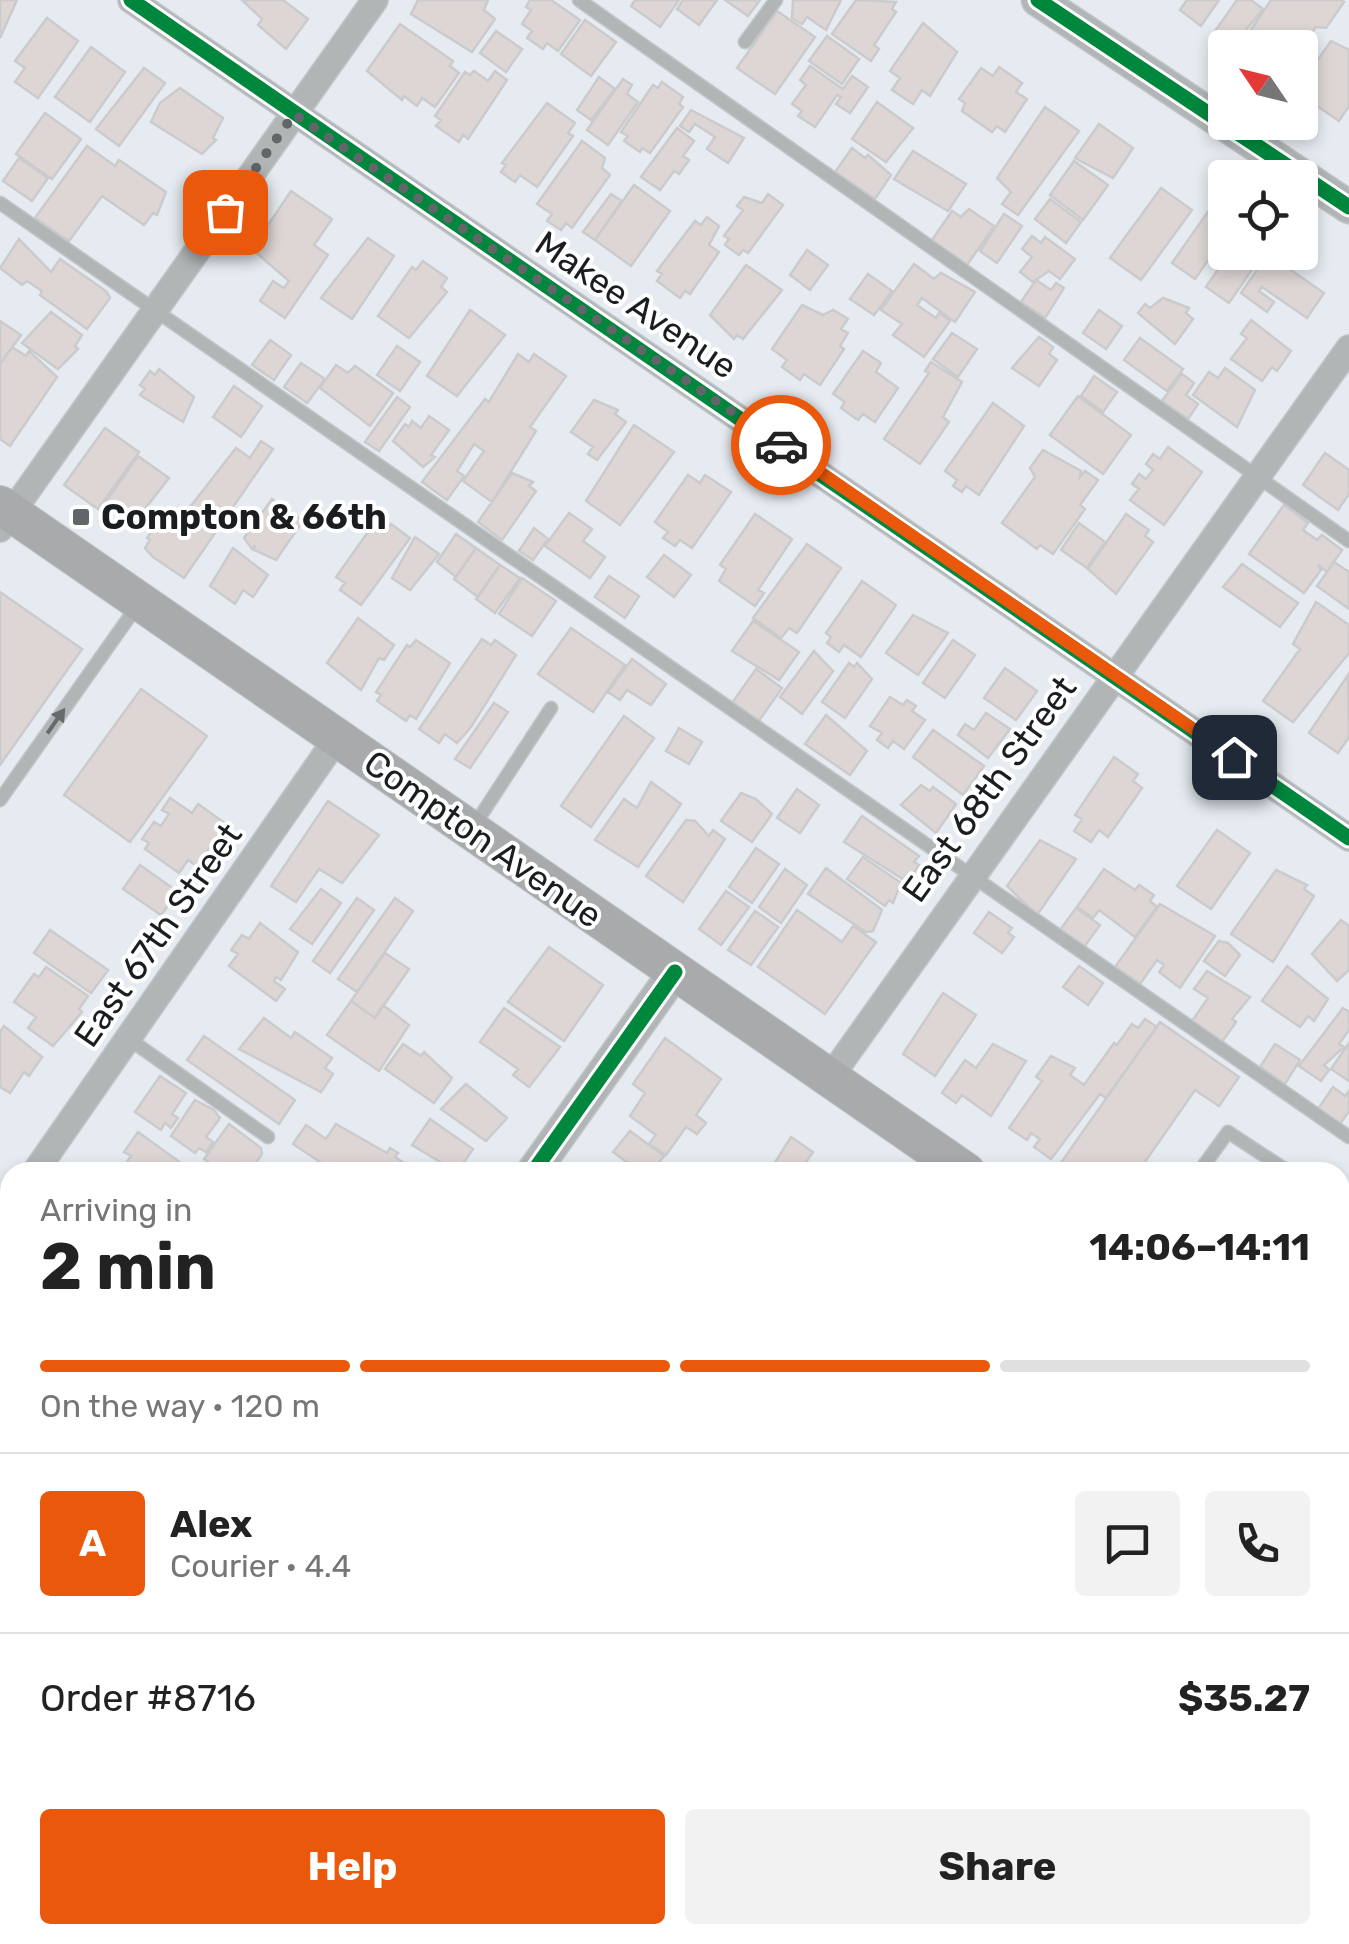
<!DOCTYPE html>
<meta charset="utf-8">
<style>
body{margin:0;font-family:Rubik,sans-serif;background:#f2f2f2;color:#222;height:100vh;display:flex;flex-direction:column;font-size:38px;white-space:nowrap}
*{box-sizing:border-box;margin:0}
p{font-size:32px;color:#767676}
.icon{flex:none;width:55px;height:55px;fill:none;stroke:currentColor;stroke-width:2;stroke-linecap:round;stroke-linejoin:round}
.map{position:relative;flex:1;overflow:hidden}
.sheet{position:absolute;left:0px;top:1162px;width:1350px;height:782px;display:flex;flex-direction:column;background:#fff;border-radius:30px 30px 0 0;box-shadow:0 5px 15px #0003}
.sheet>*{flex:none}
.needle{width:65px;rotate:305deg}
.controls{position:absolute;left:1208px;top:30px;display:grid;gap:20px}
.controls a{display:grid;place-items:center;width:110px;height:110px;border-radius:10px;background:#fff;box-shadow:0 5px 15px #0003;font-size:50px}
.pin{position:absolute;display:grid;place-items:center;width:85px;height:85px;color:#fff;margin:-42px;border-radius:20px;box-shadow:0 5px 15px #0006}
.courier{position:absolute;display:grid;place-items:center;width:100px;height:100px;margin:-50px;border:8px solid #ea580c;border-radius:50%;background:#fff;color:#222;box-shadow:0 2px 12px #0007}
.summary em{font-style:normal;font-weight:700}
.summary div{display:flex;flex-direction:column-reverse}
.summary{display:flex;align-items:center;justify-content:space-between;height:170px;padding:0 40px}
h1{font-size:65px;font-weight:700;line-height:75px}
.bar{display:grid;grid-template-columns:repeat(4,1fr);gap:15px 10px;align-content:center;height:120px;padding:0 40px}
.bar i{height:12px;border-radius:8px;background:#e0e0e0}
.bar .active{background:#ea580c}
.bar p{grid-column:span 4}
.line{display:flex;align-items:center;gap:25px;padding:0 40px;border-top:2px solid #e0e0e0}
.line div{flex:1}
.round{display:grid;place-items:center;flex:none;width:105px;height:105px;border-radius:10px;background:#f2f2f2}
.action{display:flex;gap:20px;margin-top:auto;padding:20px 40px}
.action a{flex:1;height:115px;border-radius:10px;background:#ea580c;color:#fff;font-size:40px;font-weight:700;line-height:115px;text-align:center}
.action a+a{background:#f2f2f2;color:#222}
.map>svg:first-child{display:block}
</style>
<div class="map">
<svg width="1349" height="1944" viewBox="0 0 1349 1944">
<rect width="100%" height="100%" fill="#e5ebf0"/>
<!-- education -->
<path fill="#e4e3f1" d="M21,1935H995L989,1944H14Z"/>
<!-- building -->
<path fill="#ddd6d5" stroke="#cbcbcd" stroke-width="2.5" d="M0,0H17L0,38Z
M242,0H283L308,19L286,49L258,25L262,19Z
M418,0H488L484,10L495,19L472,52L411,14Z
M530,0H551L580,20L558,51L547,43L543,49L527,38L532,31L522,24L531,10L526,7Z
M635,0H679L660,27L631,6Z
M683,0H717L699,25L677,9Z
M725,0H760L748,16Z
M793,0H841L826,30L807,17L802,24L792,18Z
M856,0L896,2L892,9L896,12L874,45L879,49L871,61L832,34Z
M1187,0H1219L1201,26L1180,10Z
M1237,0H1251L1263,9L1231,48L1213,34Z
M1271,0H1341L1344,2L1326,28L1316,27L1300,50L1254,48L1261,38L1250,31Z
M777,11L815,37L775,94L737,68Z
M47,18L78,41L38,98L15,82L25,68L15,61Z
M585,20L616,42L591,76L561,54Z
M923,23L957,52L930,96L922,90L913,104L892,90L900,78L890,71Z
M400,24L453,61L450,66L459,73L435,107L422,98L417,106L404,96L402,100L367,71Z
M496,31L522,49L506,72L480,53Z
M827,36L859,59L842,84L809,61Z
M1331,41L1349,50V106L1339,121L1300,94V85Z
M91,47L125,72L90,122L55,97Z
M810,66L843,89L852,76L868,87L850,113L836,104L841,97L837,95L815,127L798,116L802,111L792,104L806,85L800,80Z
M999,67L1022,83L1016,92L1027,99L1005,132L997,126L992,132L962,111L965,103L959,99L981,68L993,76Z
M144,68L165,83L119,146L96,129Z
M474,71L488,81L495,71L507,80L468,139L463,135L459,142L436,126L441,120L435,116L465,72L470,75Z
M599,77L615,89L591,120L577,110Z
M623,79L632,85L627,94L638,102L608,145L587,130Z
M662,82L683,97L679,104L683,107L650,153L642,148L640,152L624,141L628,136L621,132L653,85L658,88Z
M180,88L223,118L213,138L216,140L202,154L151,122L160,103Z
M877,102L913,128L886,162L852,139Z
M547,103L575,123L568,133L573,136L537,187L520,175L515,182L501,172L506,165L502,163Z
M1045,107L1079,131L1018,215L1002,204L1011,192L997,178Z
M691,110L744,138L728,163L707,149L715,137L695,124L689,132L680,126Z
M45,113L81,139L52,179L16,154Z
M1099,124L1133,148L1113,178L1075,158Z
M677,128L694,141L683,156L689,160L679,174L674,171L660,190L641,177Z
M582,141L605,158L602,168L610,175L572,228L566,223L561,230L547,221L552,214L537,204Z
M87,146L115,166L119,160L166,192L157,215L153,213L144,225L102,196L69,241L35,218Z
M852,148L865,158L868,155L891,175L875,199L835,172Z
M913,151L966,184L948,211L894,179Z
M19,158L48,178L32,201L3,181Z
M1074,161L1108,185L1083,220L1050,195Z
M634,185L670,211L631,266L595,240Z
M1161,188L1192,210L1141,280L1110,258Z
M291,191L332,219L314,245L328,255L285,318L260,301L273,281L284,288L289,281L252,249Z
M611,194L622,201L595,240L583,232Z
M768,194L783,205L748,253L743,250L739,255L725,245L729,239L724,236L743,210L737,206L744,197L762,203Z
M1050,199L1081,222L1066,243L1035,219Z
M1212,206L1225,215V236L1195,279L1172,263Z
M969,209L994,226L967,265L932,240L952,211L961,217Z
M1004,214L1022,226L997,263L980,251Z
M707,217L719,226L709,245L719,252L690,294L685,291L680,298L657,281L662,274L657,271L695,221L701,225Z
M1032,236L1041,243L1045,237L1075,259L1060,279L1049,271L1033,282L1020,272L1032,257L1022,249Z
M368,238L394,256L352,319L321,298Z
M19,239L51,272L60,259L106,291L110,298L87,329L40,295L42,291L27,281L22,285L0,268Z
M807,250L828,265L810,290L790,275Z
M1230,252H1264L1229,303L1206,287Z
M1268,254L1324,293L1307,318L1262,287L1259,291L1274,302L1267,312L1241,293Z
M423,261L447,278L441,287L447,292L409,338L378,316L412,267L416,270Z
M914,264L934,279L941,273L975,292L955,322L922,298L917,305L936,318L939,313L950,321L924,357L893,335L902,324L881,310Z
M746,265L782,290L743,339L737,335L734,339L710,315Z
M868,274L892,291L874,315L850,299Z
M1036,280L1051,290L1056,283L1064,288L1045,318L1021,302Z
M1163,298L1189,308L1186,313L1193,319L1175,344L1138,313L1145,304L1150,308Z
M802,305L823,315L833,310L848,319L841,329L848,333L840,346L844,349L820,385L804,374L800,380L782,367L787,360L772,349Z
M470,310L505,335L457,396L427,376Z
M1099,310L1122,326L1106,349L1083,333Z
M51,312L82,335L75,346L78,349L58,369L22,343Z
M1251,320L1291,351L1277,371L1272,367L1262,381L1231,359L1247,338L1241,334Z
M0,321L21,335L0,364Z
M952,333L977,349L958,377L933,359Z
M1039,337L1053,347L1049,354L1057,360L1039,386L1012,368Z
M1140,338L1183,369L1167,391L1124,360Z
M270,340L291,355L274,380L252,365Z
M397,346L420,362L400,391L377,375Z
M12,347L26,356L29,351L57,377L10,446L0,439V364Z
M863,351L881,363L876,372L898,388L875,422L863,414L858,420L841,408L845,402L833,394Z
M518,354L529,362L534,354L566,376L530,427L536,431L492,502L463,481L484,451L474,444L457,471L464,476L447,500L422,482L485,399L489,402Z
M931,362L962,382L943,417L949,422L920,464L884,439L929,373L925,371Z
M301,363L325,379L307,403L284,387Z
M336,365L348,373L355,366L393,393L370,426L320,388Z
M1225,368L1255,390L1237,427L1193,395L1209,372L1218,378Z
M159,369L194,397L183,422L140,395L145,389L140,385L150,371L155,375Z
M1182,374L1194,383L1186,395L1198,404L1188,419L1162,401Z
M1094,376L1117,392L1103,412L1081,396Z
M234,386L262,406L241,437L213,417Z
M1078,396L1131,435L1103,474L1050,435Z
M397,397L410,407L379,451L365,442Z
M594,400L618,410L615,414L626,422L597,460L588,454L593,447L571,432Z
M993,403L1024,426L979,495L966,486L962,492L953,486L957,480L945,471Z
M429,416L449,430L431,455L435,457L423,467L393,441L405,424L409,427L412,421L421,428Z
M634,425L674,452L620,525L586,501Z
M105,428L139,452L98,509L64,485Z
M261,441L273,449L184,578L153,557L145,548L150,540L147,538L163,516L176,525L236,448L250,458Z
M1168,447L1202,472L1164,525L1130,500L1139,489L1132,484L1139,474L1146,479L1153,470L1146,464L1153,454L1160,459Z
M1043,450L1081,471L1080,477L1085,471L1098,480L1080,505L1085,509L1053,554L1040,545L1037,549L1002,523L1035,477L1030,468Z
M1325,453L1349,470V494L1338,510L1303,485Z
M138,456L169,478L130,528L105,503Z
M512,473L533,482L529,486L536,491L502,540L478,522Z
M688,475L700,483L705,475L731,492L692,548L680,540L675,546L663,538L668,532L655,522Z
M272,499L303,521L276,560L254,550L255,545L252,549L244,538Z
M1284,505L1308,523L1303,530L1317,540L1322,535L1342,550L1327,572L1318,565L1321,570L1304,593L1249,554Z
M569,513L592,529L583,541L605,557L590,578L545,546Z
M755,514L792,539L758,590L764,593L755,606L719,581L726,569L720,565Z
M1126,514L1149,530L1145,536L1153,542L1116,594L1088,569Z
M1079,523L1105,542L1087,568L1061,550Z
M391,524L410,538L361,605L340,590L345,583L336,577L373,525L384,533Z
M534,528L548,539L533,560L519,551Z
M456,534L476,548L456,577L437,562Z
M415,537L439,554L410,590L392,578Z
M807,544L841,568L797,633L789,628L781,638L753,618Z
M233,548L268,575L253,597L243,590L235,604L210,586Z
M476,548L500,565L478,597L454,579Z
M664,555L691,575L674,597L647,577Z
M1334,562L1349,572V609L1317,586Z
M1242,564L1298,603L1280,627L1223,587Z
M500,565L520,578L495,613L476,599Z
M609,576L639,596L625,618L595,597Z
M522,578L556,601L532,636L499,614Z
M862,581L896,605L861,657L844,645L839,652L827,643L831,637L826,633Z
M0,592L82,649L0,765Z
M1316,602L1349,625V653L1293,722L1263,701L1300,649L1293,644Z
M913,615L948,633L918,675L886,653Z
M358,618L394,645L384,660L379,658L361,690L327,663Z
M753,621L799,652L779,680L732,651Z
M571,628L625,665L593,712L538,674Z
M482,639L491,645L495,640L516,655L471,727L457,743L445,734L439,743L419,729Z
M416,640L450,663L416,719L410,715L406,721L377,701L381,695L376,692L407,645L410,647Z
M953,640L975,655L945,698L923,683Z
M814,651L833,671L802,714L780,697Z
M632,659L666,684L651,705L627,690L620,700L608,692Z
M849,663L854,667L857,663L872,679L845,718L822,702Z
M1005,668L1037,691L1016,720L984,698Z
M756,669L782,688L758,722L732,703Z
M1348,675L1349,737L1338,753L1309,733Z
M141,689L207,736L130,842L64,795Z
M890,697L903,705L907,700L916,706L912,711L925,720L904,749L893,741L888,748L877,740L882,733L870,726Z
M494,703L508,712L470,768L455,759Z
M986,713L1010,729L988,758L958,735L965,724L974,730Z
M826,715L867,751L850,775L805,744Z
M624,716L654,738L591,827L561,806Z
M679,728L702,742L689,764L666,751Z
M933,730L984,766L963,795L913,757Z
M1114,757L1138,774L1133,781L1142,788L1108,837L1099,830L1091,842L1074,831L1082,819L1075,815Z
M651,782L681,804L638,867L595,840L624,799L637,808Z
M921,785L930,791L933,787L956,804L936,833L901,805Z
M797,789L819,805L800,833L777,818Z
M741,793L756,799L772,814L752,842L721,821Z
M170,798L192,813L198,804L226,824L197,866L188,860L179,873L145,849L149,843L142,839L154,822L161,826L169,814L162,810Z
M328,801L379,835L342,883L319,869L296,902L271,886Z
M862,816L919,856L914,862L919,865L912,876L908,873L903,879L844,842Z
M686,820L695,821L709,836L713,830L725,839L683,902L646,876Z
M1217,830L1250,853L1211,909L1177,886Z
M1040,840L1076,859L1037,915L1007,886Z
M756,848L779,864L752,903L729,887Z
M863,857L901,883L893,903L889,900L885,906L847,879Z
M140,865L178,892L161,915L123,889Z
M826,868L882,910L873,931L866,932L808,894Z
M785,869L807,885L781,923L759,907Z
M1104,869L1135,890L1139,885L1154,895L1150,901L1157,907L1135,937L1099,910L1093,918L1077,907Z
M1276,870L1307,885L1304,889L1314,896L1273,962L1231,934Z
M321,889L341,903L312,944L290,929Z
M726,891L749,907L721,945L699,929Z
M357,898L374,910L330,973L313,961Z
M395,898L413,911L357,992L338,979Z
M1160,904L1215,936L1180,988L1159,972L1164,965L1157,960L1140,984L1115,967Z
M1076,908L1100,925L1084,947L1060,930Z
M797,910L842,942L853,926L876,942L825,1014L758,967Z
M755,911L778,927L751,965L728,950Z
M989,912L1012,928L1008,933L1014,937L1002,953L974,933Z
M1341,920L1349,926V970L1337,981L1312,954Z
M260,923L298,952L281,980L276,977L274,981L285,989L276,1001L229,966L238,954L231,950L242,935L249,939Z
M50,930L108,970L91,993L34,953Z
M1219,941L1228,943L1240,955L1225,976L1204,961Z
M549,947L603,985L564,1041L508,1002Z
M385,953L409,969L375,1018L351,1001Z
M1079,966L1103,983L1088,1005L1063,987Z
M1287,966L1328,999L1314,1021L1308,1016L1300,1027L1262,1001Z
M46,967L88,996L79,1009L82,1012L53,1046L28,1028L36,1017L14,1002L34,974L39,977Z
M1207,971L1250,997L1232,1019L1236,1022L1222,1042L1192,1021L1208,998L1194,989Z
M943,993L976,1015L935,1076L903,1054Z
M351,1001L375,1018L383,1005L409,1025L379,1071L327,1035Z
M504,1008L560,1047L529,1087L513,1075L518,1069L480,1042Z
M1343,1008L1349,1012V1030L1339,1044L1344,1047L1324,1065L1329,1070L1321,1081L1299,1066Z
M264,1018L291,1038L295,1032L332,1058L325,1068L333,1074L321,1092L239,1049Z
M1145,1019L1157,1027L1106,1098L1100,1094L1051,1159L1034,1147L1040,1139L1031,1133L1027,1140L1009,1128L1042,1081L1036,1077L1051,1056L1075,1068L1070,1075L1084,1085L1114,1043L1117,1045L1132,1024L1138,1028Z
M1160,1022L1239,1077L1219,1106L1195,1090L1138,1172H1066L1058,1167Z
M4,1026L42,1057L29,1076L24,1072L10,1093L0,1087V1032Z
M204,1036L295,1100L279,1124L187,1060Z
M665,1038L721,1079L696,1115L706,1123L697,1134L686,1127L666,1155L649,1144L656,1135L630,1116L645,1093L633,1084Z
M1349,1043V1081L1331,1069Z
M403,1044L421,1056L424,1052L452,1078L434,1103L385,1069Z
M993,1044L1026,1061L991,1116L962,1095L956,1103L942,1093L965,1060L976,1068Z
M1275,1044L1300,1060L1285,1084L1260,1067Z
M160,1076L186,1093L172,1114L178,1118L171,1128L165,1123L161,1130L135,1112Z
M466,1084L507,1118L486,1141L441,1109Z
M1333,1087L1345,1096L1349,1091V1111L1340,1124L1318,1109Z
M195,1100L214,1110L220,1118L206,1137L213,1142L206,1152L199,1148L195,1153L171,1136Z
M430,1119L473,1149L457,1172L412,1145Z
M229,1124L261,1148L262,1154L250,1172H223L204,1159Z
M336,1124L387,1153L390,1148L398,1153L395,1157L418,1172H335L293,1144L306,1125L326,1139Z
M630,1131L664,1156L651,1172H640L613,1152Z
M138,1132L181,1163L175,1172L121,1171L131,1156L124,1152Z
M791,1137L813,1152L799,1172H769Z
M7,1317L10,1319V1355L0,1348V1327Z
M0,1432L10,1439V1468L0,1482Z
M1349,1737V1789L1340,1783V1750Z
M1343,1854L1349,1858V1894L1340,1888Z
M130,1935H234L228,1944H124Z
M263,1935H395L408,1944H257Z
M1159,1935L1169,1944H1110L1113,1940L1106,1936Z
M1182,1935H1251L1258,1940L1195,1944Z
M1275,1935H1320L1314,1944H1279L1272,1939Z"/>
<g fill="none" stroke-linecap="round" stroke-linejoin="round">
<defs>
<path id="service" d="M579,0L1349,541
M745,42L776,0
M0,203L1349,1137
M0,800L137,606
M472,829L551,708
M129,1039L268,1137
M1199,1172L1228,1132L1289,1172
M1340,1709L1349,1716"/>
<path id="minor" d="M131,0L1349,838
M0,529L375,0
M829,1079L1349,348
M35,1172L337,738
M0,1224L10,1209
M1340,1514L1349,1502
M0,1611L10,1618
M1038,1944L1044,1935"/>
<path id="tertiary" d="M1038,0L1349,207
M533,1172L675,972
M0,1933L10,1919"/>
<path id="secondary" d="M0,505L966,1172
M1340,1431L1349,1437"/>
</defs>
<!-- service casing -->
<use href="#service" stroke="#c1c6ca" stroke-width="15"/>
<!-- minor casing -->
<use href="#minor" stroke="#c1c6ca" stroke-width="28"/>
<!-- tertiary casing -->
<use href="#tertiary" stroke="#c1c6ca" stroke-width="35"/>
<!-- secondary casing -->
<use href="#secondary" stroke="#c1c6ca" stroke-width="40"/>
<!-- service -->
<use href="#service" stroke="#b2b5b6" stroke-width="12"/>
<!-- minor -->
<use href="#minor" stroke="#b2b5b6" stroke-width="25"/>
<!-- tertiary -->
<use href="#tertiary" stroke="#b2b5b6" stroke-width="32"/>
<!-- secondary -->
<use href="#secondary" stroke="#a8aaab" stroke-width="38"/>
<defs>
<path id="cycleway" d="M131,0L1349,838
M1038,0L1349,207
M533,1172L675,972"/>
</defs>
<!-- cycleway casing -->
<use href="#cycleway" stroke="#fff" stroke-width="21"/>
<!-- cycleway -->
<use href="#cycleway" stroke="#00873e" stroke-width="15"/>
</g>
<!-- one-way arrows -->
<defs><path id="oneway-solid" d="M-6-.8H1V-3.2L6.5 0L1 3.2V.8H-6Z" transform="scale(2.5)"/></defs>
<use fill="#666a6c" href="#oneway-solid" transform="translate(56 721) rotate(-55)"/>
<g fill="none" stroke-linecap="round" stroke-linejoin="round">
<!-- done -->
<path stroke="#616669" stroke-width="10" stroke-dasharray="0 18" d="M225,212L294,114L781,445"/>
<!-- route -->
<path stroke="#ea580c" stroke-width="12" d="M781,445L1234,757"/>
</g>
<!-- markers -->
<rect fill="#616669" stroke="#fff" stroke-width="4" x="71" y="507" width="20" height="20" rx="5"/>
<g text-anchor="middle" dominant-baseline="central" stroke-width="8" stroke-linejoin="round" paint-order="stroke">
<!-- street labels -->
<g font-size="35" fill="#1a1e21" stroke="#fff">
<text transform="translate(636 305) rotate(34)">Makee Avenue</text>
<text transform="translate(989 789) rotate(-54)">East 68th Street</text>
<text transform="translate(483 839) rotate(35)">Compton Avenue</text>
<text transform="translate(158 935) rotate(-55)">East 67th Street</text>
</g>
<!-- poi labels -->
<g font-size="35" font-weight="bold" fill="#1a1e21" stroke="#fff" text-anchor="start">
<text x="101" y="517">Compton &amp; 66th</text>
</g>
</g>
</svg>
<div class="controls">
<a><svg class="needle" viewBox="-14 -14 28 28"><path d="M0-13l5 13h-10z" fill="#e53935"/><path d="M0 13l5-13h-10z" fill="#767676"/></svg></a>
<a><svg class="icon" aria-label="locate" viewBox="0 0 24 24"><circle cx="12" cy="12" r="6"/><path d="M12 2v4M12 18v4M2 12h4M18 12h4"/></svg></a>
</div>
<div class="pin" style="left:225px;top:212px;background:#ea580c"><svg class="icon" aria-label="bag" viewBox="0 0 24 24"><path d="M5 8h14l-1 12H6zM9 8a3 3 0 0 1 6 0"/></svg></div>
<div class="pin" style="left:1234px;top:757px;background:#1f2937"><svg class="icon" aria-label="home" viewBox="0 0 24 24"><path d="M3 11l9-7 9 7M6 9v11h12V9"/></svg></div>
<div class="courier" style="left:781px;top:445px"><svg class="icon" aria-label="car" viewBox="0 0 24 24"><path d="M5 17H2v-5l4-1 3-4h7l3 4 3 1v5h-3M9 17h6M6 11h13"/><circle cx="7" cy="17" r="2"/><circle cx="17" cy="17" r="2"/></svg></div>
<section class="sheet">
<div class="summary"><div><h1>2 min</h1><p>Arriving in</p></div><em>14:06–14:11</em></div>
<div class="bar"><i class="active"></i><i class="active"></i><i class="active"></i><i></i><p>On the way · 120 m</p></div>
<div class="line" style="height:180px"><b class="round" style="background:#ea580c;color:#fff">A</b><div><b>Alex</b><p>Courier · 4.4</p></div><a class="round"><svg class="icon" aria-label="chat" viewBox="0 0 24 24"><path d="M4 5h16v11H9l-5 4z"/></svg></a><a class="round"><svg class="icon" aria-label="phone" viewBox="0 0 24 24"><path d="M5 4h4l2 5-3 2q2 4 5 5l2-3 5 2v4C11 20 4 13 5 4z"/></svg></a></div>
<div class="line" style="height:130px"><div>Order #8716</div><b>$35.27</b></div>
<div class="action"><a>Help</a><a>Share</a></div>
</section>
</div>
